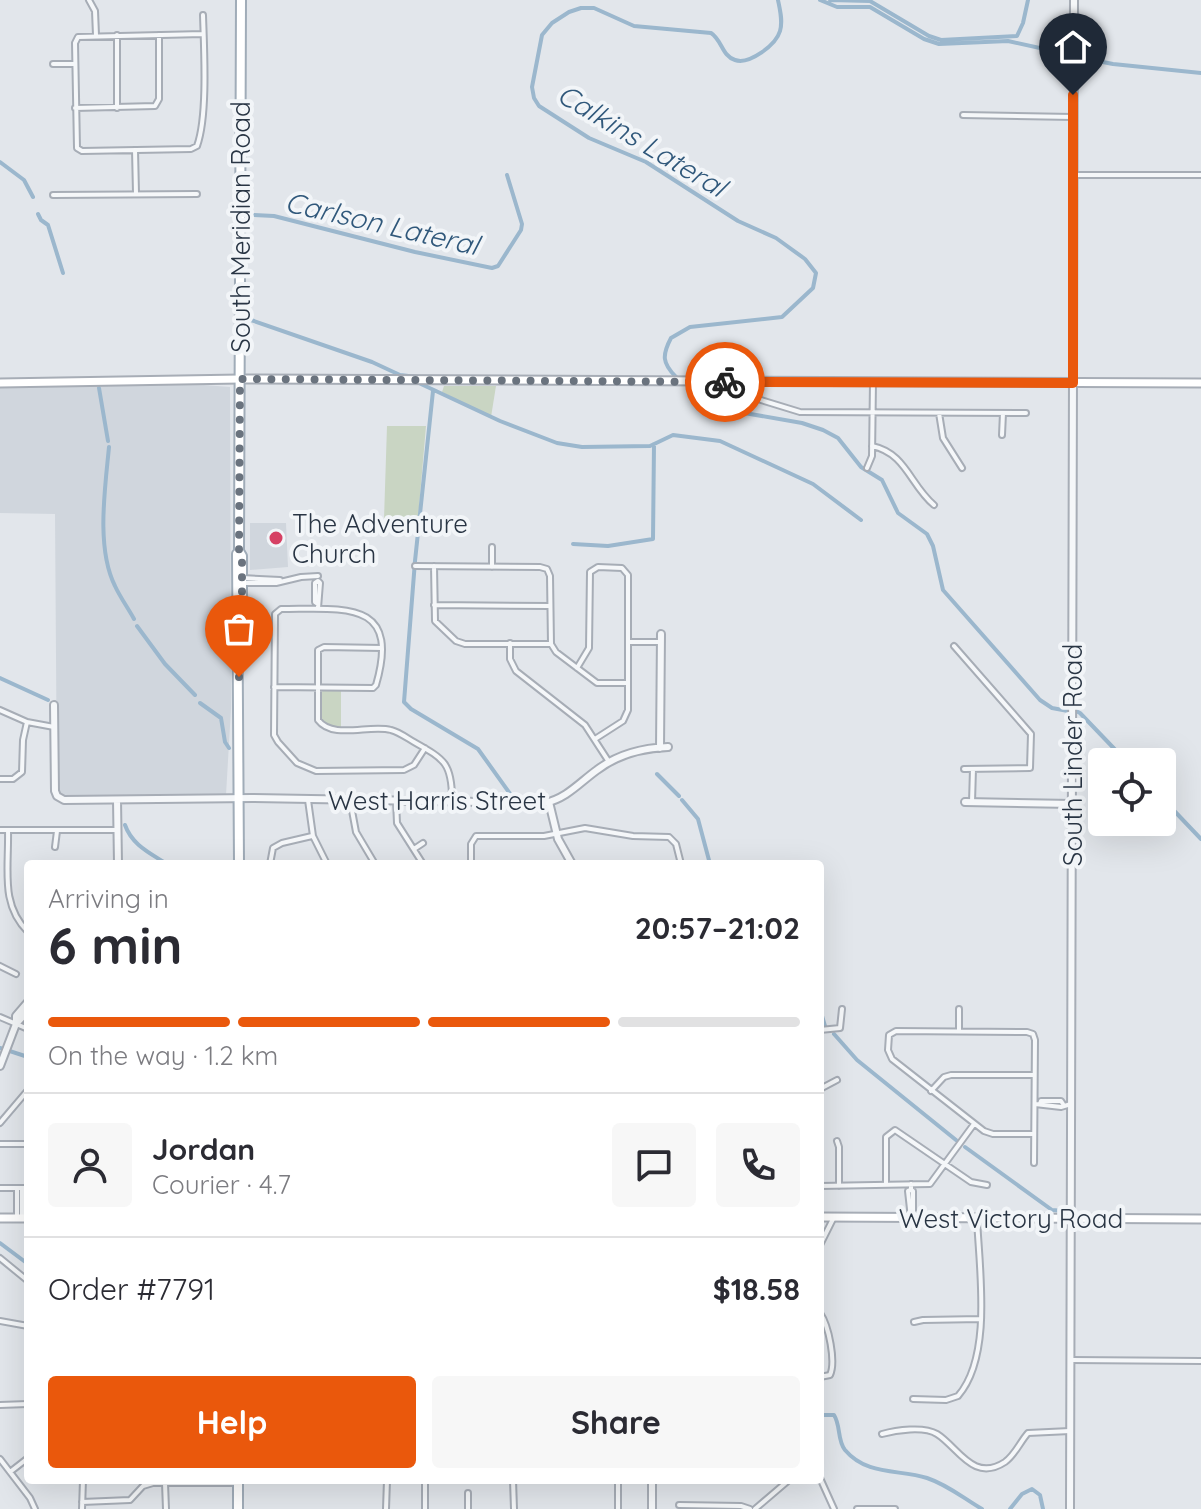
<!DOCTYPE html>
<meta charset="utf-8">
<style>
body{margin:0;font-family:Quicksand,sans-serif;background:#f7f7f7;color:#2b2b33;height:100vh;display:flex;flex-direction:column;font-size:30px;white-space:nowrap}
*{box-sizing:border-box;margin:0}
p{font-size:26px;color:#7c7c81}
.icon{flex:none;width:44px;height:44px;fill:none;stroke:currentColor;stroke-width:2;stroke-linecap:round;stroke-linejoin:round}
.map{position:relative;flex:1;overflow:hidden}
.drawer{position:absolute;left:24px;top:860px;width:800px;height:624px;display:flex;flex-direction:column;background:#fff;border-radius:8px;box-shadow:0 8px 32px #0002}
.drawer>*{flex:none}
.tools{position:absolute;left:1088px;top:748px;display:grid;gap:16px}
.tools a{display:grid;place-items:center;width:88px;height:88px;border-radius:8px;background:#fff;box-shadow:0 8px 32px #0002;font-size:40px}
.pin{position:absolute;display:grid;place-items:center;width:68px;height:68px;color:#fff;margin:-82px -34px;border-radius:50% 50% 50% 0;rotate:-45deg;box-shadow:0 0 8px #0007}
.pin .icon{rotate:45deg}
.courier{position:absolute;display:grid;place-items:center;width:80px;height:80px;margin:-40px;border:6px solid #ea580c;border-radius:50%;background:#fff;color:#222;box-shadow:0 2px 10px #0007}
.summary em{font-style:normal;font-weight:800}
.summary div{display:flex;flex-direction:column-reverse}
.summary{display:flex;align-items:center;justify-content:space-between;height:136px;padding:0 24px}
h1{font-size:52px;font-weight:800;line-height:60px}
.bar{display:grid;grid-template-columns:repeat(4,1fr);gap:12px 8px;align-content:center;height:96px;padding:0 24px}
.bar i{height:10px;border-radius:6px;background:#e1e1e2}
.bar .selected{background:#ea580c}
.bar p{grid-column:span 4}
.line{display:flex;align-items:center;gap:20px;padding:0 24px;border-top:2px solid #e1e1e2}
.line div{flex:1}
.round{display:grid;place-items:center;flex:none;width:84px;height:84px;border-radius:8px;background:#f7f7f7}
.action{display:flex;gap:16px;margin-top:auto;padding:16px 24px}
.action a{flex:1;height:92px;border-radius:8px;background:#ea580c;color:#fff;font-size:32px;font-weight:800;line-height:92px;text-align:center}
.action a+a{background:#f7f7f7;color:#2b2b33}
.map>svg:first-child{display:block}
</style>
<div class="map">
<svg width="1201" height="1509" viewBox="0 0 1201 1509">
<rect width="100%" height="100%" fill="#e2e6eb"/>
<!-- built -->
<path fill="#d0d6dd" d="M178,383L230,387L231,709L226,795L57,797L55,514L0,513V387Z
M250,523H286L288,567L250,570Z"/>
<!-- green -->
<path fill="#c9d5c3" d="M444,386H496L491,417L442,392Z
M387,426H426L418,519H384Z
M323,691H341V727L328,726L321,718L320,692Z"/>
<g fill="none" stroke-linecap="round" stroke-linejoin="round">
<!-- canal -->
<path stroke="#9bb7cd" stroke-width="4" d="M820,0L837,7H870L924,39L939,44L1008,41L1067,54
M830,0L870,1L929,36L941,40L1017,36L1023,23L1028,0
M1082,58L1113,64L1201,73
M0,162L24,180L33,197
M38,214L41,220L48,225L63,273
M254,215L274,216L415,252L492,268L498,266L521,230L522,224L507,175
M251,320L372,362L400,375L417,377
M676,377C662,363 662,355 671,338L690,327L782,317L813,288L816,273L805,259L776,238L738,221L646,162L589,138L539,106L534,98L532,87L542,35L552,23L569,12L581,8H594L634,26L711,33C722,40 722,56 735,60C749,65 776,45 780,31C783,21 780,10 778,0
M421,384L500,421L557,443L582,447L650,446L673,435L720,441L813,484L861,520
M99,388L108,441
M688,389L733,411L802,423L823,430L838,438L861,467L882,480L898,513L927,534L933,546L943,590L1040,700L1052,708L1068,711
M433,391L415,561L404,702L411,709L478,749L511,795
M109,447C105,489 96,548 115,586C120,597 128,608 134,619
M573,544L608,546L653,539L654,444
M137,626L165,664L195,695
M0,678L48,700
M200,703L221,718L225,742L229,748
M1076,711L1080,713L1127,762
M657,774L679,796
M1162,798L1201,839
M682,800L698,819L710,864
M125,825C132,845 150,853 167,864
M820,1009L825,1026
M834,1034L857,1060L956,1140
M0,1048L28,1057
M965,1147L1052,1210L1065,1211
M0,1243L28,1264
M820,1415H834C841,1426 837,1440 845,1450C867,1476 899,1469 927,1478C948,1485 963,1498 982,1509
M1010,1509L1022,1494L1032,1489L1040,1495L1043,1509"/>
<defs>
<path id="minor" d="M89,0L95,11L96,35
M203,15C204,48 208,116 197,146L191,149L82,151L77,148L75,43L78,37L203,34
M53,64H75
M75,108L155,106L159,99V35
M117,108V35
M963,115L1073,117
M135,150L136,193
M1073,175H1201
M53,195L197,194
M761,400L800,412L1026,413
M939,413L943,438L962,468
M1002,435L1003,413
M872,446C906,453 910,485 934,505
M867,468L872,456L873,382
M415,566L540,567L547,569L550,576L551,644
M434,566L435,621L456,641L465,644H551
M492,567V547
M242,578L280,580
M242,583H276L301,577L318,576
M318,604L315,602V583L318,581L320,583L318,608
M434,605L550,606
M628,642H660
M510,643V659L516,671L585,725L609,762
M551,644L556,652L597,683H628
M954,646L1031,734L1030,768L964,769
M382,648L324,647L318,650V720C333,740 370,724 391,730C399,732 407,738 414,742C444,759 452,763 452,799
M577,668L589,648L590,572L598,567L622,568L628,575V710L623,721L595,739
M274,687L373,688L376,685C401,599 344,609 281,609L275,614V616L274,735L278,742L297,763L316,771L404,770L414,765L425,748
M0,710L27,722L54,727
M0,779H13L22,772L23,740L27,722
M308,800L313,836L327,864
M350,800L356,832L375,864
M396,800L397,823L423,864
M972,802L973,769
M0,830H118
M8,830C9,870 0,904 28,932
M55,847L57,831
M414,849L423,843
M270,864L273,848L282,843L312,836
M471,864V844L476,836H544L585,828L633,836L669,837L676,844L681,864
M0,966L16,974
M0,1017L28,1029
M820,1030L840,1028L842,1009
M959,1031V1009
M820,1089L837,1080
M931,1091L944,1077L951,1075H1034
M1035,1104L1061,1107L1071,1104
M1040,1104L1041,1101H1061L1063,1104
M0,1123L28,1090
M837,1141L839,1147V1186
M0,1144H28
M1034,1163L1035,1040L1033,1034L1027,1032L896,1031L889,1035L888,1050L892,1059L984,1131L993,1134H1034
M886,1184V1137L895,1130L971,1182L987,1185
M820,1186L930,1184L974,1124
M0,1188H28
M17,1188V1217
M911,1212L913,1211V1191L911,1190
M22,1218V1188
M911,1218L908,1191L911,1190V1184
M820,1245L834,1217
M0,1258L28,1281
M820,1313C829,1326 836,1362 830,1375L820,1377
M0,1321L28,1326
M914,1322L923,1320L981,1319
M1071,1360L1201,1361
M913,1399L946,1400L958,1396C993,1356 979,1268 977,1218
M0,1405L28,1404
M882,1434C896,1430 924,1426 937,1434C958,1447 973,1483 1005,1462C1015,1455 1020,1442 1028,1433L1070,1431
M0,1459L30,1498L35,1509
M10,1472L28,1458
M820,1478L834,1509
M513,1480L514,1509
M564,1480H572
M165,1483L166,1509
M82,1502L130,1500L143,1486L153,1483H236
M679,1505L741,1506L750,1509
M82,1509L83,1480
M386,1509L387,1480
M425,1509V1480
M468,1509V1493
M618,1509V1480
M755,1509L789,1480
M857,1509H895"/>
<path id="tertiary" d="M54,705L55,791L57,796L64,800L252,798L545,803C567,798 579,783 597,770C618,754 643,748 668,747
M660,748L661,634
M117,800L118,864
M549,802L558,839L572,864
M965,802L1072,804
M16,1024L28,1011
M0,1066L16,1024V1016L28,1002
M652,1509V1480
M1070,1509L1074,0"/>
<path id="secondary" d="M0,383L240,379L1201,383
M820,1217L1201,1219
M0,1218H28"/>
<path id="primary" d="M237,554L239,864
M239,608L242,604V556L239,551L241,0
M238,1509V1480"/>
</defs>
<!-- minor casing -->
<use href="#minor" stroke="#a7adb6" stroke-width="8"/>
<!-- tertiary casing -->
<use href="#tertiary" stroke="#a7adb6" stroke-width="10"/>
<!-- secondary casing -->
<use href="#secondary" stroke="#a7adb6" stroke-width="11"/>
<!-- primary casing -->
<use href="#primary" stroke="#a0acb8" stroke-width="12"/>
<!-- minor -->
<use href="#minor" stroke="#f5f7f9" stroke-width="4"/>
<!-- tertiary -->
<use href="#tertiary" stroke="#f5f7f9" stroke-width="6"/>
<!-- secondary -->
<use href="#secondary" stroke="#fff" stroke-width="7"/>
<!-- primary -->
<use href="#primary" stroke="#fff" stroke-width="8"/>
</g>
<g fill="none" stroke-linecap="round" stroke-linejoin="round">
<!-- done -->
<path stroke="#6a737e" stroke-width="8" stroke-dasharray="0 14.4" d="M239,677V608L242,604V556L239,551L240,379L725,382"/>
<!-- route -->
<path stroke="#ea580c" stroke-width="10" d="M725,382L1073,383V95"/>
</g>
<!-- markers -->
<circle fill="#d64164" stroke="#f2f5f8" stroke-width="3" cx="276" cy="538" r="8"/>
<g text-anchor="middle" dominant-baseline="central" stroke-width="8" stroke-linejoin="round" paint-order="stroke">
<!-- street labels -->
<g font-size="26" fill="#293544" stroke="#f2f5f8">
<text transform="translate(240 227) rotate(-90)">South Meridian Road</text>
<text transform="translate(1072 755) rotate(-90)">South Linder Road</text>
<text x="437" y="800">West Harris Street</text>
<text x="1011" y="1218">West Victory Road</text>
</g>
<!-- poi labels -->
<g font-size="26" fill="#293544" stroke="#f2f5f8" text-anchor="start">
<text x="292" y="523">The Adventure<tspan x="292" dy="30">Church</tspan></text>
</g>
<!-- water labels -->
<g font-size="28" font-style="italic" fill="#30587b" stroke="#f2f5f8">
<text transform="translate(642 140) rotate(31)">Calkins Lateral</text>
<text transform="translate(382 223) rotate(13)">Carlson Lateral</text>
</g>
</g>
</svg>
<div class="tools">
<a><svg class="icon" aria-label="locate" viewBox="0 0 24 24"><circle cx="12" cy="12" r="6"/><path d="M12 2v4M12 18v4M2 12h4M18 12h4"/></svg></a>
</div>
<div class="pin" style="left:239px;top:677px;background:#ea580c"><svg class="icon" aria-label="bag" viewBox="0 0 24 24"><path d="M5 8h14l-1 12H6zM9 8a3 3 0 0 1 6 0"/></svg></div>
<div class="pin" style="left:1073px;top:95px;background:#1f2937"><svg class="icon" aria-label="home" viewBox="0 0 24 24"><path d="M3 11l9-7 9 7M6 9v11h12V9"/></svg></div>
<div class="courier" style="left:725px;top:382px"><svg class="icon" aria-label="bike" viewBox="0 0 24 24"><circle cx="6" cy="16" r="4"/><circle cx="18" cy="16" r="4"/><path d="M6 16l4-8h5l3 8M10 8l3 8H6M13 5h3"/></svg></div>
<section class="drawer">
<div class="summary"><div><h1>6 min</h1><p>Arriving in</p></div><em>20:57–21:02</em></div>
<div class="bar"><i class="selected"></i><i class="selected"></i><i class="selected"></i><i></i><p>On the way · 1.2 km</p></div>
<div class="line" style="height:144px"><a class="round"><svg class="icon" aria-label="person" viewBox="0 0 24 24"><circle cx="12" cy="8" r="4"/><path d="M4 21q1-7 8-7t8 7"/></svg></a><div><b>Jordan</b><p>Courier · 4.7</p></div><a class="round"><svg class="icon" aria-label="chat" viewBox="0 0 24 24"><path d="M4 5h16v11H9l-5 4z"/></svg></a><a class="round"><svg class="icon" aria-label="phone" viewBox="0 0 24 24"><path d="M5 4h4l2 5-3 2q2 4 5 5l2-3 5 2v4C11 20 4 13 5 4z"/></svg></a></div>
<div class="line" style="height:104px"><div>Order #7791</div><b>$18.58</b></div>
<div class="action"><a>Help</a><a>Share</a></div>
</section>
</div>
